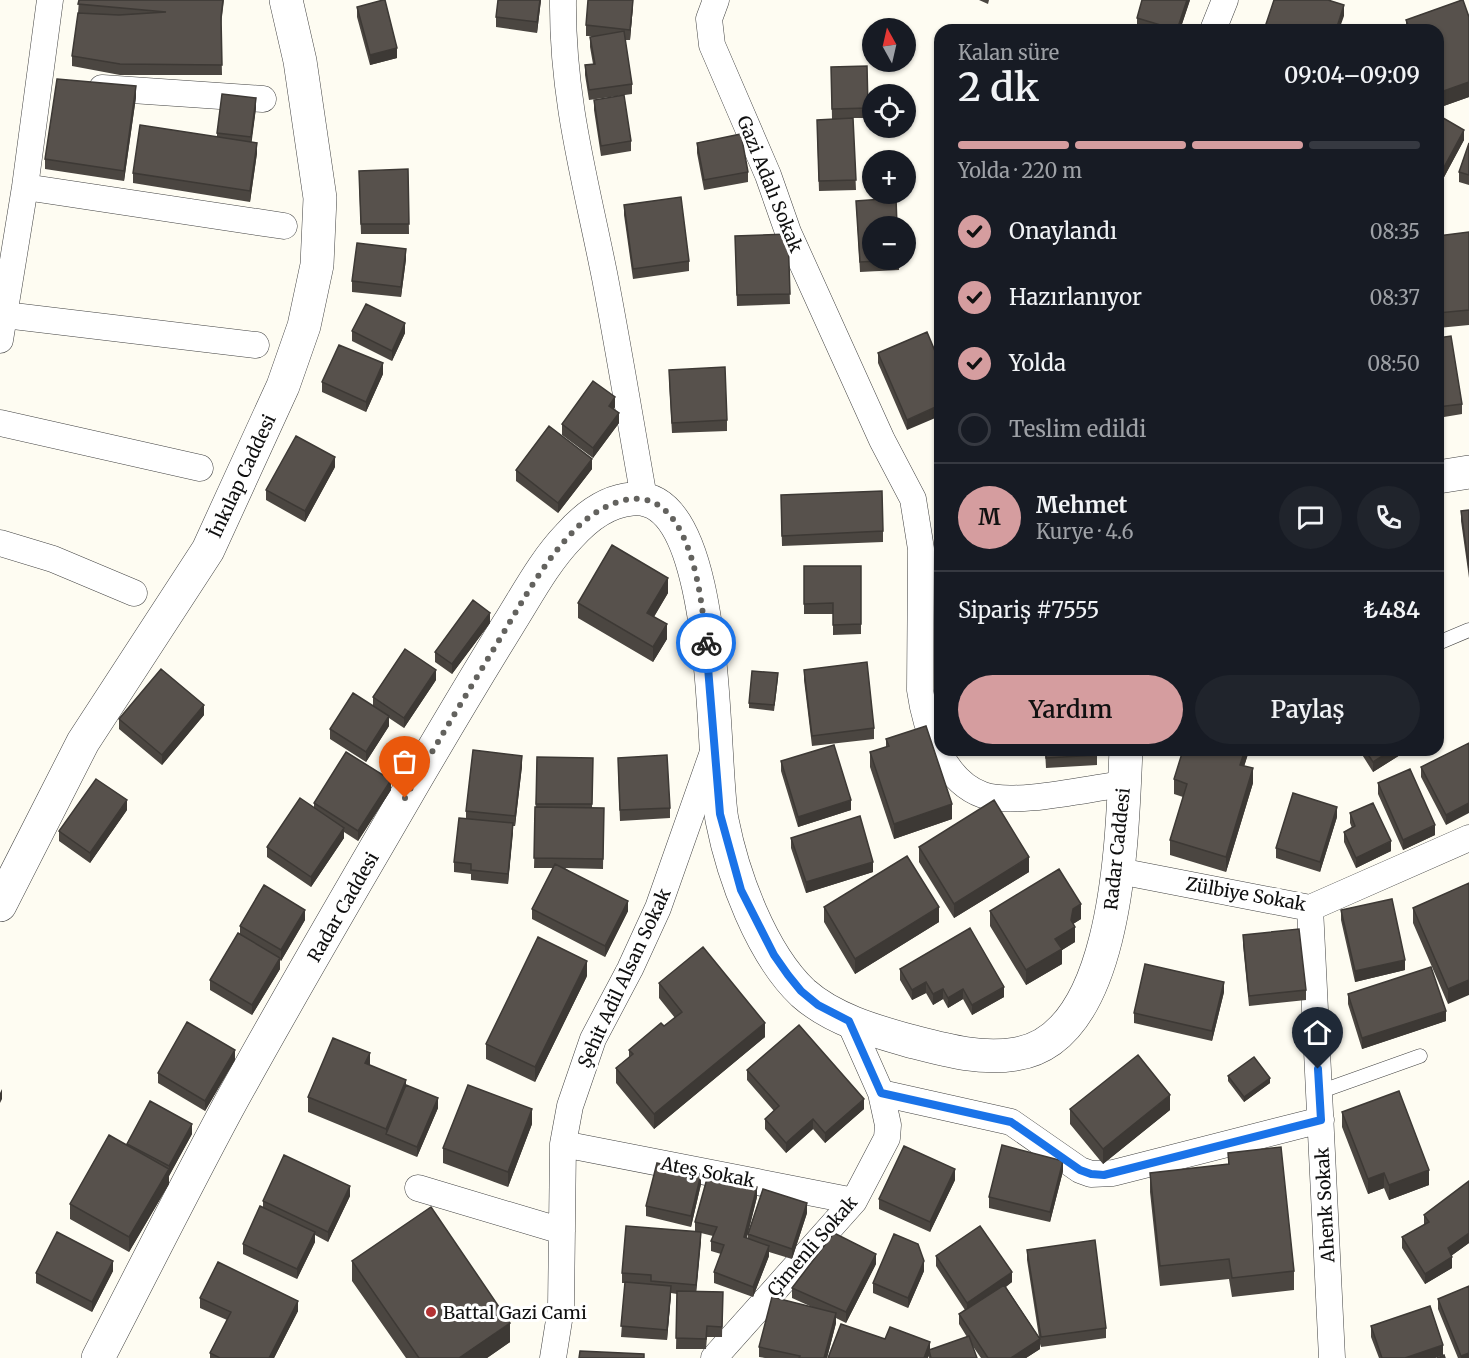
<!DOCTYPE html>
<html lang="tr">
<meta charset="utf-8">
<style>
body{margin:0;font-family:Merriweather,serif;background:#20242c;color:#f1f3f6;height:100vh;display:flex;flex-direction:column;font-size:22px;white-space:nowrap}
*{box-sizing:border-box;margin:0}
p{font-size:20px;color:#9ea1a6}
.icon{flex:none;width:33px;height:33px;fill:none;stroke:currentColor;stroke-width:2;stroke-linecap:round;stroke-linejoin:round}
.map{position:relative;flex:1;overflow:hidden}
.panel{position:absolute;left:934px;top:24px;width:510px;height:732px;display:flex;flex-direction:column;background:#171b24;border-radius:18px;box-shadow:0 2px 4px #0004}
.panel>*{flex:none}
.needle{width:39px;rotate:352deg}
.controls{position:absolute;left:862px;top:18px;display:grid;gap:12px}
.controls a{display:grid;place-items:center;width:54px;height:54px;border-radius:50%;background:#171b24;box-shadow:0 2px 4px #0004;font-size:30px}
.pin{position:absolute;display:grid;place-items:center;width:51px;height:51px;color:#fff;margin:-62px -26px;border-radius:50% 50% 50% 0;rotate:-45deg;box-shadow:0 0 6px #0007}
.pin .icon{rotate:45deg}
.courier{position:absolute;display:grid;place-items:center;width:60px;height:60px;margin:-30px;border:4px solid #1a73e8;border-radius:50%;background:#fff;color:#222;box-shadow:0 2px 8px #0007}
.overview em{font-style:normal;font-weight:600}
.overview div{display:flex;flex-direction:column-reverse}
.overview{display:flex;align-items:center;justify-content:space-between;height:102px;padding:0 24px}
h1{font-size:39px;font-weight:600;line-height:45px}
.bar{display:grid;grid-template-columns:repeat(4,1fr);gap:9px 6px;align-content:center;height:72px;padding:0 24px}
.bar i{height:8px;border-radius:4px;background:#363941}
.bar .current{background:#d59d9f}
.bar p{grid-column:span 4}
.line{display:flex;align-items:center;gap:15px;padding:0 24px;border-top:2px solid #363941}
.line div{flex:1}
.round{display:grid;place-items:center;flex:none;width:63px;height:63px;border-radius:32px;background:#20242c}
ol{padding:0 24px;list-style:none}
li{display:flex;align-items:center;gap:18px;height:66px}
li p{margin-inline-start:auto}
li .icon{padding:6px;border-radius:50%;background:#d59d9f;color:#111;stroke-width:4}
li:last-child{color:#9ea1a6}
li i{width:33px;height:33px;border:3px solid #363941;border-radius:50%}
.action{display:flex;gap:12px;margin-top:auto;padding:12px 24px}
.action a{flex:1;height:69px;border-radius:36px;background:#d59d9f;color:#111;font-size:24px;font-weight:600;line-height:69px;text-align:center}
.action a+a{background:#20242c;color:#f1f3f6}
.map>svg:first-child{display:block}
</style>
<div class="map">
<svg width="1469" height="1358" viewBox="0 0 1469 1358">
<rect width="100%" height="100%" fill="#fefcf2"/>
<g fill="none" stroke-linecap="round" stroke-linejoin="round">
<defs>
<path id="service" d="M1438,643L1469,630
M1319,1092L1420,1056"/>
<path id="minor" d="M563,0C562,100 586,182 605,278C619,351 631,425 644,498
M716,0L709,19L712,45L768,175L788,232L882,440L913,499L921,549L920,690C925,727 943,781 983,795C1014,806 1090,788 1124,784
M1213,30L1225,0
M102,88L263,99
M25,187L284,226
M5,315L256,345
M0,340L25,187L50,0
M0,423L200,468
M0,543L53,559L134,593
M1119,871L1310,908L1469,838
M1310,908L1332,1358
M881,1093L1011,1122L1080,1170L1091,1174L1113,1173L1321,1120
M563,1144L854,1201
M418,1188L562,1231
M553,1358L561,1308L563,1144L570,1106L593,1039L630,969L658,908L713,752
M714,1358L854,1201L887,1138L888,1125L881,1093L849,1021"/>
<path id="tertiary" d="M1438,477L1469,472
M0,905L83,742L208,550L283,386L304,326L317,265L320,198L300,61L286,0
M98,1358C141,1275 183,1191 227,1109C287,999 351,891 414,782C445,729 476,677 508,625C527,595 544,562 569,536C585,518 607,501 632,499C722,489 711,762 722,820C733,876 761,953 803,993C832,1019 874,1031 910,1041C945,1050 980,1060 1016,1054C1121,1038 1122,829 1126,750"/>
</defs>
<!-- service casing -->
<use href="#service" stroke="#424242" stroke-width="15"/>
<!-- minor casing -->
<use href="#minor" stroke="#424242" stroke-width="27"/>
<!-- tertiary casing -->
<use href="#tertiary" stroke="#424242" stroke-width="34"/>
<!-- service -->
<use href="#service" stroke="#fff" stroke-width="14"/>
<!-- minor -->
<use href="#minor" stroke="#fff" stroke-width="26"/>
<!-- tertiary -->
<use href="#tertiary" stroke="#fff" stroke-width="33"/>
</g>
<!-- wall -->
<path fill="#4b4641" d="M79,0H224L221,25L222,75H120L72,66V56L78,13Z
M498,0H541L537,33L496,27V17Z
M979,0H989L988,4Z
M1190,0L1180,30H1144L1137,28V18Z
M1462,0H1463L1469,17V97L1438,108V30H1406V20Z
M633,6L630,40H625L632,84V94L589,100L585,75V65L593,64L590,47V37L593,36H586V25Z
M357,7L397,58L370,65L357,17Z
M867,66L868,118H853L856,190L819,191L817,130L832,119L831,67Z
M136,97L124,181L45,169V159Z
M594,100L631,141V151L601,156L594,110Z
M256,108L251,142L257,153L250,202L133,183V173L217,137V133Z
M1438,115L1464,140L1443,179L1438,177Z
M697,143L748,172V182L704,190L697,153Z
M1469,143V185L1459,182V172Z
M408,169L409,234H361L359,181Z
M856,201L899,260V270L860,272Z
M624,205L689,261V271L633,279L624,215Z
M1469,232V325L1438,328V236Z
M788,234L790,304L737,306L735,236Z
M406,259L401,297L352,292V281Z
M352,331L405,333L392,361L352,341Z
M927,332L907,430L878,363V353Z
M1438,338L1462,404V414L1438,418Z
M383,374L366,412L322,392V382Z
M669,380L727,420V431L672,433Z
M615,407L614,409L619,423L593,458L562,435V424Z
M335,467L305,522L266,500V490Z
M592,469L558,513L516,481V470Z
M781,506L883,531V542L782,546Z
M1469,510V578L1461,521V511Z
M804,566H861V634L833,635V614H804Z
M668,593L654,617L667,639L653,662L578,618V603Z
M490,623L452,674L435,662V652Z
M804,670L874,728V739L812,746L804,680Z
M778,678L774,711L749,708V703Z
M436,680L404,728L389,718V726L366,762L330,739V729L373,705V697Z
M204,715L162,765L119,729V719Z
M886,739L952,819L894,839L870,767V752L886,747Z
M1469,743L1446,825L1421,777V767Z
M1045,750H1097V765L1046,768Z
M1248,750V754L1244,766L1253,783L1226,872L1170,855V840L1183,797L1174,794V779Z
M1352,750H1408L1373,772L1361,753L1356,756Z
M537,757L593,758L592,808H604L603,869L565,868L628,911L605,957L532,919V909L553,868H534Z
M781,761L851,810L798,827L781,771Z
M522,766L515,826H513L508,884L471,880V874L454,872V862L466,818V811Z
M618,768L670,808V818L620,821Z
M1378,783L1435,835L1403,850L1378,794Z
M391,790L358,841L344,832V838L311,887L267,857V847L314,808V803Z
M127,810L90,863L59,841V831Z
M1350,813L1391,851L1356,868L1344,842V832L1352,828L1350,823Z
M1337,817L1320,872L1276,858V848Z
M791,838L873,872L806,893L791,848Z
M919,847L1029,872L954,918L919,862Z
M1469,883L1448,1004L1413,923V908Z
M824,907L939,922L855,974L824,922Z
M1341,910L1405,970L1355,982L1341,920Z
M990,911L1081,919L1073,924L1075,942L1062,950V964L1026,985L990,926Z
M305,920L281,961L280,960V969L252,1015L210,990V980L240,935V926Z
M1243,935L1306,990V1000L1249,1006L1243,945Z
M900,969L1004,997L972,1015L963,999L948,1008L943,999L933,1005L926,993L912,1000L900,980Z
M587,976L535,1082L486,1059V1044Z
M659,983L765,1037L654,1129L616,1083V1068L629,1057V1050L664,1026L675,1018L659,998Z
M1224,992L1212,1041L1134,1023V1013Z
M1348,994L1446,1021L1362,1049L1348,1004Z
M235,1060L205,1111L158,1083V1073Z
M747,1070L864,1109L825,1143L813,1129L786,1153L765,1129V1119L774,1111L747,1080Z
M1228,1076L1270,1083L1244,1102L1228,1081Z
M406,1085L438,1108L417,1157L308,1112V1097Z
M1070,1109L1170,1110L1103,1164L1070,1124Z
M1342,1112L1429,1185L1389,1200L1384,1188L1368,1194L1342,1127Z
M532,1124L508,1187L443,1163V1148Z
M192,1134L169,1176V1184L129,1252L70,1219V1204L127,1145Z
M1228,1153L1294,1271V1290L1232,1297L1229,1279L1160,1286L1150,1192V1173L1228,1164Z
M1063,1171L1050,1222L989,1208V1197Z
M955,1180L930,1232L879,1209V1199Z
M701,1184L691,1227L646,1216V1206Z
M350,1196L328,1242L315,1235V1242L297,1279L243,1254V1244L263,1207V1201Z
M757,1197L747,1238H748V1234L807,1213L792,1259L769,1252V1256L753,1297L714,1283V1272L721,1254L711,1251V1241L713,1236L701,1233L696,1291L723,1292L722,1337H707L706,1349H676L677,1294L671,1293L667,1340L621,1337L625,1283H622V1273L695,1232V1222Z
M1424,1215L1469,1243L1451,1256L1452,1268L1425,1284L1402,1248V1237L1424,1225Z
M1027,1250L1106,1328V1338L1041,1347L1040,1344V1349L1026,1358H981L972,1345L977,1358H929V1356L885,1339L930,1350L967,1337L959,1324V1314L965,1310L936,1266V1256L1012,1282L1006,1287L1039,1337L1027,1260Z
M352,1261L510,1342L487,1358H406L352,1281Z
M876,1264L846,1323L836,1318V1323L827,1358H765L759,1357V1347L812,1307L792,1298V1288Z
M113,1271L92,1312L36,1283V1273Z
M924,1271L908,1308L873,1293V1283Z
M200,1298L298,1311L274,1358H210V1353L227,1320L200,1308Z
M1438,1299L1469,1358H1458L1438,1309Z
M1371,1326L1443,1355L1435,1358H1379L1371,1337Z"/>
<!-- shaded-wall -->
<path fill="#3d3935" d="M540,0H541L537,33V22Z
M633,0V6L630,40V30Z
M1187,0H1190L1180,30H1177Z
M1344,5V16L1339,30H1336Z
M397,48V58L370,65V55Z
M1469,82V97L1438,108V93Z
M136,86V97L124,181V171Z
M256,98V108L251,147V137Z
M1464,130V140L1443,179V169Z
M257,143V153L250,202V191Z
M406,249V259L401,297V287Z
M405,323V333L392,361V351Z
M383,363V374L366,412V402Z
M615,397V407L609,416V406Z
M940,405V416L907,430V420Z
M619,413V423L593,458V448Z
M335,457V467L305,522V511Z
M592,459V469L558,513V503Z
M668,578V593L647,628V613Z
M490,613V623L452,674V664Z
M667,624V639L653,662V647Z
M436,670V680L404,728V718Z
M204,705V715L162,765V755Z
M389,716V726L366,762V752Z
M1245,750H1248V754L1240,780V765Z
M1356,750H1361V753L1356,756Z
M1392,750H1408L1373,772V762Z
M522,756V766L515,826V816Z
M1253,768V783L1226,872V857Z
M391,780V790L358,841V831Z
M127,800V810L90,863V853Z
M851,800V810L798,827V817Z
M1469,803V813L1446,825V815Z
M952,804V819L894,839V824Z
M1337,807V817L1320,872V862Z
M513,823V833L508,884V874Z
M1435,825V835L1403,850V840Z
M344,828V838L311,887V877Z
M1391,841V851L1356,868V858Z
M1029,857V872L954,918V904Z
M873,862V872L806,893V882Z
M628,901V911L605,957V946Z
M1081,904V919L1073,924L1075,927V942L1062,950V964L1026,985V970L1055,939L1073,909Z
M939,907V922L855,974V959Z
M305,910V920L281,961V950Z
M280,958V969L252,1015V1005Z
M1405,960V970L1355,982V971Z
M587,961V976L535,1082V1067Z
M1469,980V995L1448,1004V989Z
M926,982V993L912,1000V990Z
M1224,982V992L1212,1041V1031Z
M1004,987V997L972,1015V1005Z
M943,989V999L933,1005V994Z
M963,989V999L948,1008V998Z
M1446,1011V1021L1362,1049V1038Z
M765,1023V1037L654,1129V1114Z
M235,1050V1060L205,1111V1101Z
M370,1053V1068L365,1063Z
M1270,1078V1083L1244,1102V1097Z
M406,1080V1095L386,1134V1129Z
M2,1089V1099L0,1103V1093Z
M1170,1095V1110L1103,1164V1149Z
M438,1098V1108L417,1157V1147Z
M864,1099V1109L825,1143V1133Z
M532,1109V1124L508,1187V1172Z
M813,1119V1129L786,1153V1143Z
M192,1124V1134L169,1176V1166Z
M1063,1161V1171L1050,1222V1212Z
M169,1169V1184L129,1252V1237Z
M955,1169V1180L930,1232V1222Z
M1429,1170V1185L1389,1200V1185Z
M1384,1173V1188L1368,1194V1179Z
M701,1174V1184L691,1227V1216Z
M350,1186V1196L328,1242V1232Z
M757,1187V1197L744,1247V1237Z
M807,1203V1213L792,1259V1249Z
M315,1232V1242L297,1279V1269Z
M701,1232V1242L696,1295V1285Z
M1469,1233V1243L1448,1258V1248Z
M769,1246V1256L753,1297V1287Z
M876,1254V1264L846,1323V1312Z
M1452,1257V1268L1425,1284V1274Z
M113,1261V1271L92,1312V1302Z
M924,1261V1271L908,1308V1298Z
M1012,1272V1282L967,1313V1303Z
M671,1286V1296L667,1340V1330Z
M298,1301V1311L274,1358H269Z
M836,1313V1323L827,1358H824Z
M510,1323V1342L487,1358H459Z
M1040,1339V1349L1026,1358H1011Z
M930,1342V1352L929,1350V1356L928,1358H924Z
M1443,1345V1355L1435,1358H1405Z
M1469,1353V1358H1461V1356Z"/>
<!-- building -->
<path fill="#57514c" stroke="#3d3935" stroke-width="1.5" d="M79,0H223L221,17L222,65L120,64L72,56L78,13L119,15L166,12L78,4Z
M383,0H385L397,48L370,55L357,7Z
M498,0H540L537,22L496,17Z
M588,0H633L630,30L586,25Z
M1142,0H1187L1177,30L1137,18Z
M1274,0H1328L1344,5L1336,30H1264Z
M1462,0H1463L1469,17V82L1438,93V30H1410L1406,20Z
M624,31L632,84L589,90L585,65L595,64L590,37Z
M867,66L868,108L832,109L831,67Z
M57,79L136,86L124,171L45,159Z
M222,94L256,98L251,137L217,133Z
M624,95L631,141L601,146L594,100Z
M1438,115L1464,130L1443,169L1438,167Z
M853,118L856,180L819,181L817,120Z
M140,125L257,143L250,191L133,173Z
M741,134L748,172L704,180L697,143Z
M1469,143V175L1459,172Z
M408,169L409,224H361L359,171Z
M681,197L689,261L633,269L624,205Z
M896,198L897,226H873V260H899L860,262L856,201Z
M1469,232V310L1438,313V236Z
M788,234L790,294L737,295L735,236Z
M357,243L406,249L401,287L352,281Z
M366,304L405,323L392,351L352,331Z
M927,332L940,363V405L907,420L878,353Z
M1451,336L1462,404L1438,407V338Z
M339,345L383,363L366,402L322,382Z
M725,367L727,420L672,423L669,370Z
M593,381L615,397L609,406L619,413L593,448L562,424Z
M549,426L592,459L558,503L516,470Z
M296,436L335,457L305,511L266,490Z
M882,491L883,531L782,536L781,495Z
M1469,510V568L1461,511Z
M612,545L668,578L647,613L667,624L653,647L578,603Z
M804,566H861V624L833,625V603L804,604Z
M473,600L490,613L452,664L435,652Z
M405,649L436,670L404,718L373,697Z
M867,662L874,728L812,736L804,670Z
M161,669L204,705L162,755L119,719Z
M752,671L778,673L774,705L749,703Z
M353,693L389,716L366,752L330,729Z
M926,726L952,804L894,824L870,752L889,746L886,739Z
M1469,743V803L1446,815L1421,767Z
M834,745L851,800L798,817L781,761Z
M473,750L522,756L515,816L466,811Z
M1046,750H1097V755L1046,758Z
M1183,750H1245L1240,765L1253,768L1226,857L1170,840L1187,784L1174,779Z
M1365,750H1392L1373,762Z
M346,752L391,780L358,831L314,803Z
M667,755L670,808L620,810L618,758Z
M537,757L593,758L592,804H536Z
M1410,769L1435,825L1403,840L1378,783Z
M96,779L127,800L90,853L59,831Z
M1293,793L1337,807L1320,862L1276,848Z
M300,798L344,828L311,877L267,847Z
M994,800L1029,857L954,904L919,847Z
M1373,803L1391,841L1356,858L1344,832L1355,826L1350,813Z
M535,807L604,808L603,859L534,858Z
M860,816L873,862L806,882L791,838Z
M459,818L513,823L508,874L471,870V864L454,862Z
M907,856L939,907L855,959L824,907Z
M555,864L628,901L605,946L532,909Z
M1059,869L1081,904L1073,909L1071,920L1075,927L1055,939L1062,949L1026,970L990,911Z
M1469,883V980L1448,989L1413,908Z
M264,885L305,910L281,950L240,926Z
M1392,899L1405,960L1355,971L1341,910Z
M970,928L1004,987L972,1005L963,989L948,998L943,989L933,994L926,982L912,990L900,969Z
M1299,929L1306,990L1249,996L1243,935Z
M238,933L280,958L252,1005L210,980Z
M538,937L587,961L535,1067L486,1044Z
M703,947L765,1023L654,1114L616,1068L633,1054L629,1050L661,1023L664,1026L682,1012L659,983Z
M1145,964L1224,982L1212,1031L1134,1013Z
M1431,967L1446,1011L1362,1038L1348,994Z
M187,1022L235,1050L205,1101L158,1073Z
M799,1025L864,1099L825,1133L813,1119L786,1143L765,1119L779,1106L747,1070Z
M333,1038L370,1053L365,1063L406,1080L386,1129L308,1097Z
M1138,1055L1170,1095L1103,1149L1070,1109Z
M1254,1057L1270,1078L1244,1097L1228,1076Z
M406,1085L438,1098L417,1147L386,1134Z
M468,1085L532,1109L508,1172L443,1148Z
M1399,1091L1429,1170L1389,1185L1384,1173L1368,1179L1342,1112Z
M150,1101L192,1124L169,1166L127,1144Z
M109,1135L169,1169L129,1237L70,1204Z
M1002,1145L1063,1161L1050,1212L989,1197Z
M904,1146L955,1169L930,1222L879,1199Z
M1281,1147L1294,1271L1232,1278L1229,1259L1160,1266L1150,1173L1229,1164L1228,1153Z
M284,1155L350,1186L328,1232L263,1201Z
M657,1163L701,1174L691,1216L646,1206Z
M708,1175L757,1187L744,1237L769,1246L753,1287L714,1272L724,1245L711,1241L717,1227L695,1222Z
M1469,1181V1233L1448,1248L1452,1257L1425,1274L1402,1237L1429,1222L1424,1215Z
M763,1189L807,1203L792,1249L748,1234Z
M260,1206L315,1232L297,1269L243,1244Z
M431,1207L510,1323L459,1358H419L352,1261Z
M626,1226L701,1232L696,1285L651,1281V1275L622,1273Z
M980,1226L1012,1272L967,1303L936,1256Z
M57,1232L113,1261L92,1302L36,1273Z
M834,1233L876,1254L846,1312L792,1288Z
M894,1234L918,1244L924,1261L908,1298L873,1283Z
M1095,1240L1106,1328L1041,1337L1027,1250Z
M218,1262L298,1301L269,1358H220L210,1353L231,1312L200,1298Z
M625,1282L671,1286L667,1330L621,1326Z
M1004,1285L1040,1339L1011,1358H988L959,1314Z
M1469,1286V1353L1461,1356L1438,1299Z
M677,1291L723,1292L722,1327L707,1326L706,1339L676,1338Z
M772,1297L836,1313L824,1358H799L800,1356L759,1347Z
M1430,1306L1443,1345L1405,1358H1382L1371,1326Z
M841,1324L885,1339L890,1327L930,1342L924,1358H828Z
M969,1336L977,1358H931L929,1350Z
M580,1351L644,1354V1358H579Z
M1444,1355L1445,1358H1437Z"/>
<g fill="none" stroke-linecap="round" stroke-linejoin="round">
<!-- done -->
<path stroke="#63625e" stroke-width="6" stroke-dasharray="0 10.8" d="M405,798C437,743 469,690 501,637C522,602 542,565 570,535C583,520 600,508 618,502C690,477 702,599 706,643"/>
<!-- route -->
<path stroke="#1a73e8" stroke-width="8" d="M706,643L720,814L741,890L774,955L788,975L801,991L818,1005L849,1021L881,1093L1011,1122L1080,1170L1091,1174L1104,1175L1321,1120L1318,1069"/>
</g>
<!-- markers -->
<circle fill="#b33334" stroke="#fff" stroke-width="2" cx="431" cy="1312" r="6"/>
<g text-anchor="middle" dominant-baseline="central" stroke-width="6" stroke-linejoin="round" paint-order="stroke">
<!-- street labels -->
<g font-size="18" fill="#0f0f0f" stroke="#fff">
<text transform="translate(770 184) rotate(68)">Gazi Adalı Sokak</text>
<text transform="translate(242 476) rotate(-65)">İnkılap Caddesi</text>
<text transform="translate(1117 849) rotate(-84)">Radar Caddesi</text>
<text transform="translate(1246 894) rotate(10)">Zülbiye Sokak</text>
<text transform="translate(343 907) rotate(-60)">Radar Caddesi</text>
<text transform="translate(624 978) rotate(-65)">Şehit Adil Alsan Sokak</text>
<text transform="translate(708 1172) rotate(11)">Ateş Sokak</text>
<text transform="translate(1325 1205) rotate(-93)">Ahenk Sokak</text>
<text transform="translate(812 1246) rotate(-49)">Çimenli Sokak</text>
</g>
<!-- poi labels -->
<g font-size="18" fill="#0f0f0f" stroke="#fff" text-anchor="start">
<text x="443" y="1312">Battal Gazi Cami</text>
</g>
</g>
</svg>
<div class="controls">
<a><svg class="needle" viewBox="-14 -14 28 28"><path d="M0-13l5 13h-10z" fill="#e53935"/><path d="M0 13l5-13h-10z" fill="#9ea1a6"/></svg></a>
<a><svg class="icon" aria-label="locate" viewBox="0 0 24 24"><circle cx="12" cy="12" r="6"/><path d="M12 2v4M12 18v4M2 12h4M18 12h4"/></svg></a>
<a>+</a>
<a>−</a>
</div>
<div class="pin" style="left:405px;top:798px;background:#ea580c"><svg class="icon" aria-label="bag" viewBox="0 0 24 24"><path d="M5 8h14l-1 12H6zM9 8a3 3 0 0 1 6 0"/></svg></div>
<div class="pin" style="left:1318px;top:1069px;background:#1f2937"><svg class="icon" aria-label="home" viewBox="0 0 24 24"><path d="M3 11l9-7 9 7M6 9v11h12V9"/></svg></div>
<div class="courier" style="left:706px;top:643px"><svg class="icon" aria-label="bike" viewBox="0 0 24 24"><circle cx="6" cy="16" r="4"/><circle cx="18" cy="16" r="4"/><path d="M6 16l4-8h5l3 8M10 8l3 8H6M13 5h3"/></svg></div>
<section class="panel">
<div class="overview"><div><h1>2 dk</h1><p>Kalan süre</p></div><em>09:04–09:09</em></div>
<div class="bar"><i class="current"></i><i class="current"></i><i class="current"></i><i></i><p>Yolda · 220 m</p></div>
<ol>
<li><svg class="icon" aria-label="check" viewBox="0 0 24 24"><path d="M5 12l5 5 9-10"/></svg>Onaylandı<p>08:35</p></li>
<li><svg class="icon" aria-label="check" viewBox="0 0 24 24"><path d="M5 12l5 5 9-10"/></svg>Hazırlanıyor<p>08:37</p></li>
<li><svg class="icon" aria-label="check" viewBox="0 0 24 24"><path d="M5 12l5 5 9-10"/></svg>Yolda<p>08:50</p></li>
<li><i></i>Teslim edildi</li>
</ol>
<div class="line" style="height:108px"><b class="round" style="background:#d59d9f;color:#111">M</b><div><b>Mehmet</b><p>Kurye · 4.6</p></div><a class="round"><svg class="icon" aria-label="chat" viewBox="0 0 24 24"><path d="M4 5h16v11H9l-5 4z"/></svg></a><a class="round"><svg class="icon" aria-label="phone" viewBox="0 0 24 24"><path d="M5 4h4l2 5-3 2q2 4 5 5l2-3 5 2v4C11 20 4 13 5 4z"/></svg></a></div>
<div class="line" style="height:78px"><div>Sipariş #7555</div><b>₺484</b></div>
<div class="action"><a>Yardım</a><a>Paylaş</a></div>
</section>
</div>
